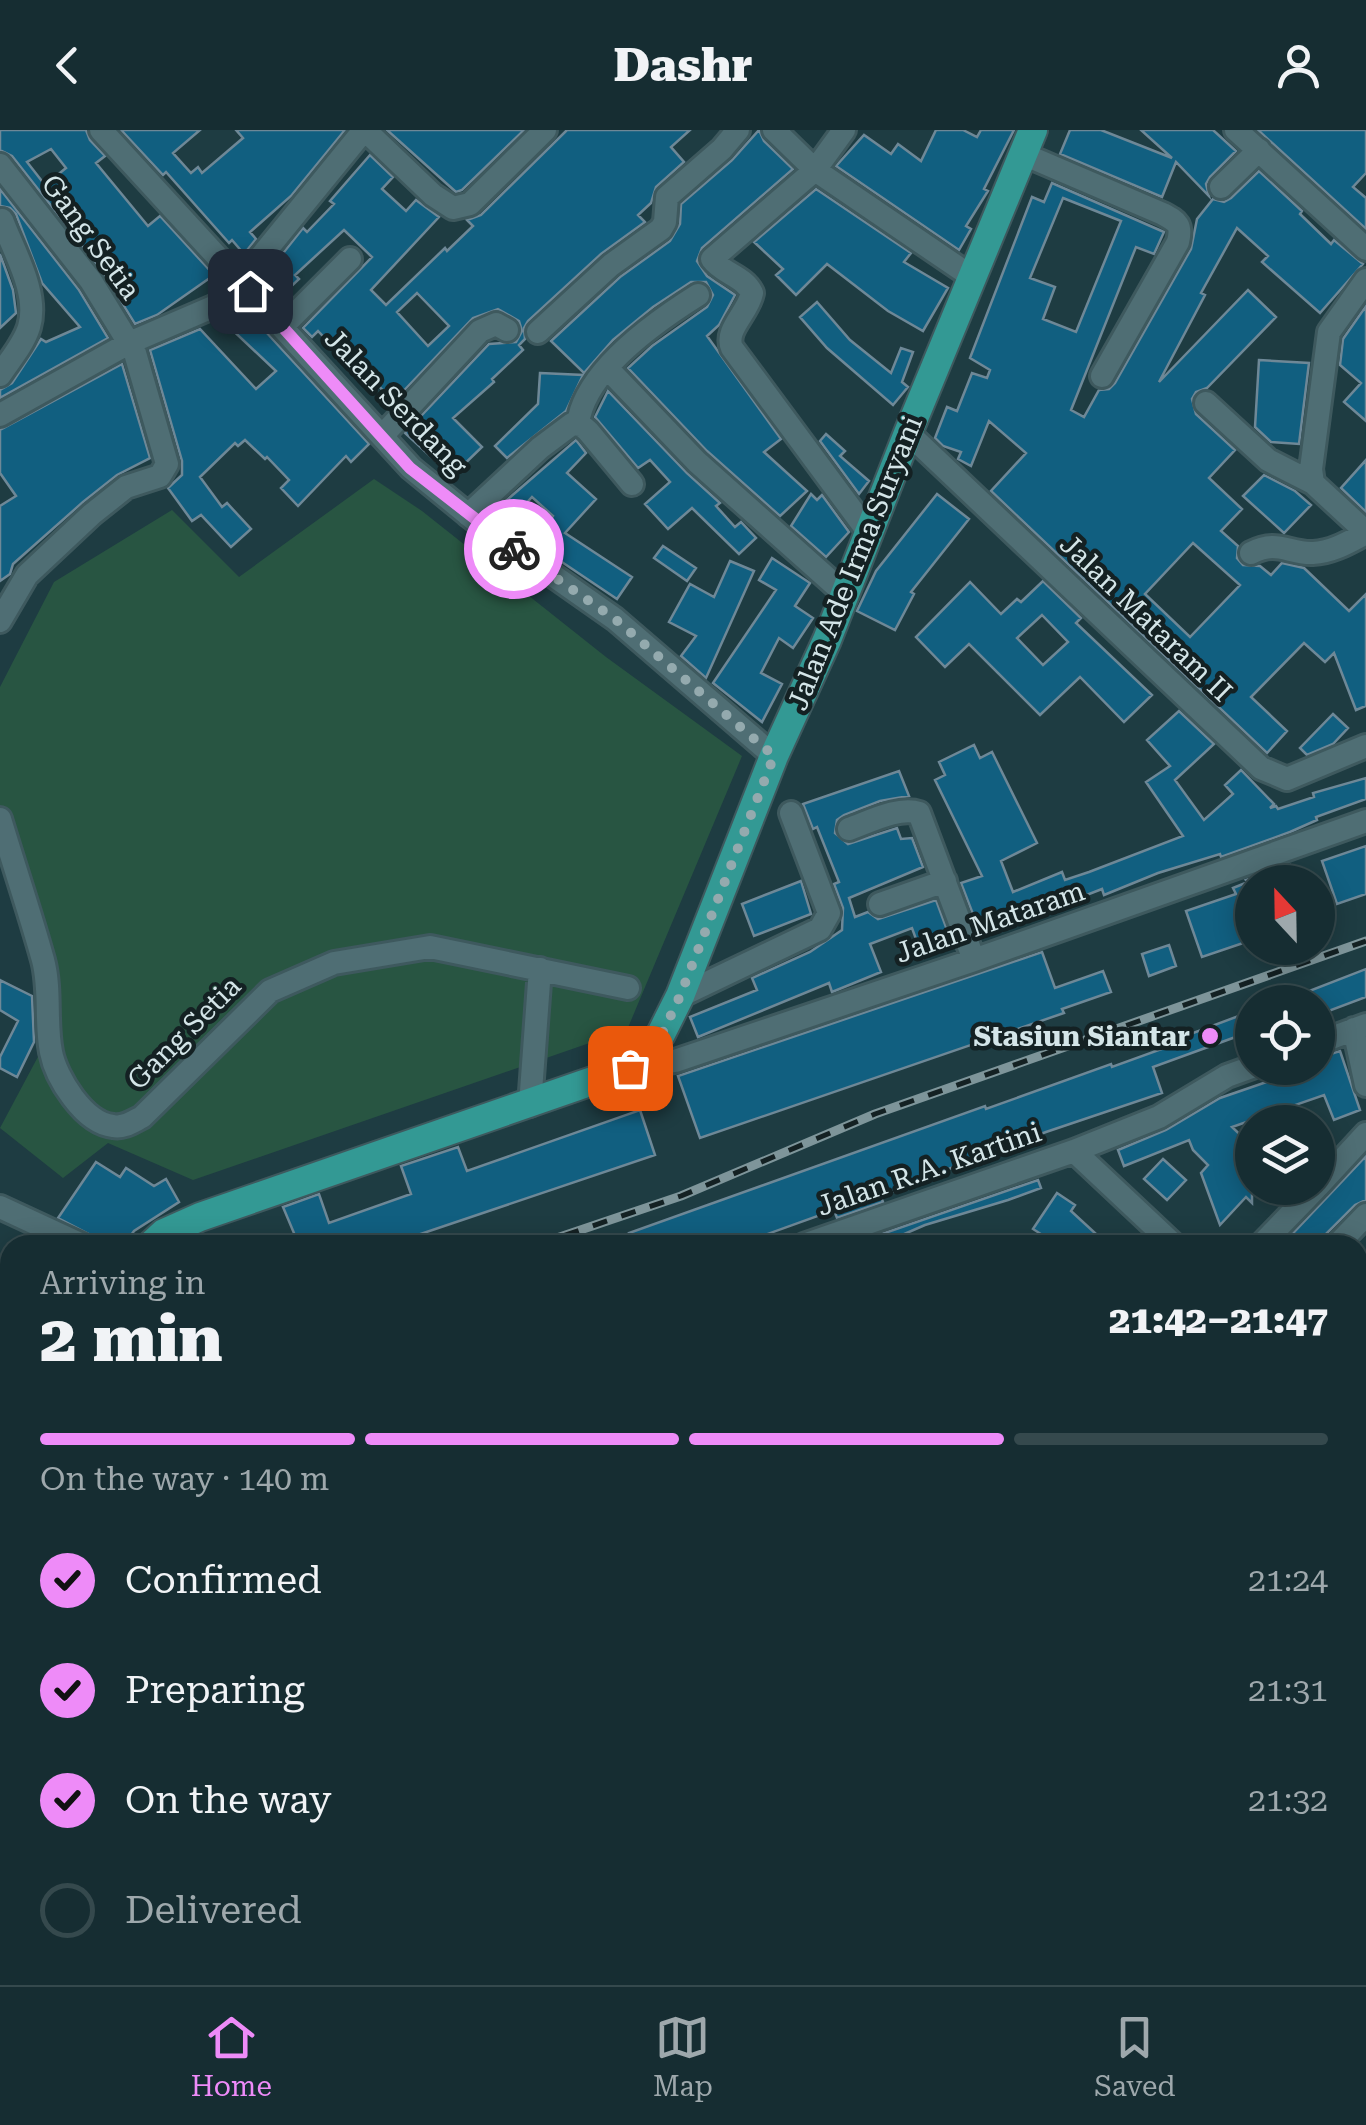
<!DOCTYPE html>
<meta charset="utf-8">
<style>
body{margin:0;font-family:"Roboto Serif",serif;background:#1f353a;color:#f1f3f6;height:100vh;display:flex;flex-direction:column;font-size:38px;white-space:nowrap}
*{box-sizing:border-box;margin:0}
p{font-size:32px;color:#9ea8ac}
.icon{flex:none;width:55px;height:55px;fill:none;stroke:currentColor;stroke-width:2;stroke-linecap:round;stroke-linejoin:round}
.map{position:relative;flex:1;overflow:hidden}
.sheet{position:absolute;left:0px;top:1105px;width:1368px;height:750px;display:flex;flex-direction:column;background:#162d32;border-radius:30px 30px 0 0;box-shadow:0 5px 25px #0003,0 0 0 2px #35494d}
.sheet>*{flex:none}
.needle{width:65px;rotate:338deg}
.controls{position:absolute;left:1235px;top:735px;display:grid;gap:20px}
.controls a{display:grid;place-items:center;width:100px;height:100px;border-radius:50%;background:#162d32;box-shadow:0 5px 25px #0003,0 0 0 2px #35494d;font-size:50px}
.pin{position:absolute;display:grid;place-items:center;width:85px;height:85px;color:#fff;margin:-42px;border-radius:20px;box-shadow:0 5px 15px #0006}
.courier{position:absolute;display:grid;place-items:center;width:100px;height:100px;margin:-50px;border:8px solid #ee8bf8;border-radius:50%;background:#fff;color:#222;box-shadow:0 2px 12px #0007}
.head em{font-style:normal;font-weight:800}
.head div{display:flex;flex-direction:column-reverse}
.head{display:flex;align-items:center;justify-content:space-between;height:170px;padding:0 40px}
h1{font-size:65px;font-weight:800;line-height:75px}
.bar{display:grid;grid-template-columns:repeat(4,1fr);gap:15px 10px;align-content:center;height:120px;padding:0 40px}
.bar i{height:12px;border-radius:8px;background:#35494d}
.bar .on{background:#ee8bf8}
.bar p{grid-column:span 4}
ol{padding:0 40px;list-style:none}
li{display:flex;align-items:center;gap:30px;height:110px}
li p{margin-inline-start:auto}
li .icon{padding:10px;border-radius:50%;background:#ee8bf8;color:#111;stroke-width:4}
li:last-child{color:#9ea8ac}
li i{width:55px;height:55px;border:5px solid #35494d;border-radius:50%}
header{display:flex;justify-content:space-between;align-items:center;height:130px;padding:0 40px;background:#162d32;font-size:45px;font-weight:800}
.menu{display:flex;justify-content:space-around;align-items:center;height:140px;border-top:2px solid #35494d;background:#162d32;font-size:28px;color:#9ea8ac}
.menu a{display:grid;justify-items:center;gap:5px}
.menu .on{color:#ee8bf8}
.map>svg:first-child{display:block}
</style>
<header><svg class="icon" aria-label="back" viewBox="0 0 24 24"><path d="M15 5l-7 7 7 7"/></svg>Dashr<svg class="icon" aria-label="person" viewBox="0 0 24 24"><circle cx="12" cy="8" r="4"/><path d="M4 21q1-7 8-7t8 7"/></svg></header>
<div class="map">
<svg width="1366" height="1855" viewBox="0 0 1366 1855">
<rect width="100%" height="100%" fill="#1e3c42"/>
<!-- green -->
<path fill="#285542" d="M374,349L422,381L606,527L742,626L627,900L193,1050L108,1013L63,1048L0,998L57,891L0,721V557L54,452L172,380L239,447Z
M887,1845H1036L1026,1855H898Z"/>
<!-- building -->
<path fill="#115f80" stroke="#6e8897" stroke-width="2.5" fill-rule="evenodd" d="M0,0H86L90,10L105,26L96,33L148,96L160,86L214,145L157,185L135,194L103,142L12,26L0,20ZM51,19L66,38L45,55L27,32Z
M121,0H200L173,23L191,43L198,37L202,43L243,8L236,0H345L291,66L250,102L256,109L244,124L232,110L229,113L166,42L163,45Z
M387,0H524L462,60L456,62Z
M567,0H690L671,17L684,32L656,57L651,73L638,85L645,92L601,124L528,191L524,198L525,209L519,215L523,220L492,249L494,252L453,288L482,317L452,346L405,303L489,214L516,212L522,201L519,191L498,179L473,188L393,272L378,255L375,257L360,241L358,243L318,201L312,207L303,198L372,127L344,100L295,145L299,149L278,169L261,151L303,98L307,102L334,74L330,71L370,25L393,47L382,59L406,81L416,70L439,87L371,160L386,175L445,118L447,121L473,96L467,90L481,85ZM417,163L449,196L428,216L397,182Z
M759,0L764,11L793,39L702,118L697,131L707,146L735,165L719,195L707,206L781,309L764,322L807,361L780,386L707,321L628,238L652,216L707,177L713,165L706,152H691L653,177L613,210L584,243L551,211L620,147L670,111L680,94L681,74L732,30Z
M936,0H963L977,7L981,0H1014L984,59L988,61L966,96L971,99L959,120L836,36L864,5L891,24L898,14L921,31Z
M1070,0H1101L1172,28L1141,0H1213L1236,21L1210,47L1206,54L1209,66L1176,32L1162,67L1060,24Z
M1258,0H1366V43L1353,57L1366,68V99Z
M1259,41L1302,81L1300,84L1331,114L1334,110L1363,134L1320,183L1262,132L1268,126L1237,98L1201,163L1205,165L1159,252L1248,160L1276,187L1207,258L1196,262L1192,269L1196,284L1235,320L1209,348L1242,379L1221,401L1238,416L1237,428L1243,435L1260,436L1271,445L1282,433L1304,438L1349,481L1366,464V576L1356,580L1334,523L1325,532L1304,513L1251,567L1287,601L1267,623L991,361L1026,323L989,291L971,336L958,329L961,322L943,316L935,308L947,277L957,281L972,243L987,248L990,240L970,228L1032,67L1044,72L1052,53L1164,102L1154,124L1136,117L1071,280L1084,287L1099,260L1109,259L1115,253L1191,119L1197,89L1213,69L1224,72L1231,68ZM1063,68L1121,91L1076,202L1043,189L1055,157L1030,148ZM1193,413L1240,455L1190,507L1145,464Z
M0,59L79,160L108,208L0,268V260L12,253L41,209L46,212L80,197L42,153L16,84L10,78L0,76Z
M816,59L911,123L904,132L948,158L923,201L888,181L827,134L796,165L776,145L783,139L754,112Z
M0,124L13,160L16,183L0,198Z
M817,172L850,210L891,243L901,218L913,222L902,252L908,257L893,275L827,218L800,187Z
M1366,176V291L1344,272L1361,253L1340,235L1343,209Z
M245,179L369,314L351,332L346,326L298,376L281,358L289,350L267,327L265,329L245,310L238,316L235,313L200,347L222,377L227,373L251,399L231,417L201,385L192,391L168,358L182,345V331L150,220L200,199L256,259L276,241L225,193L228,187Z
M1259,230L1309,233L1299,314L1271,312L1255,297Z
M122,234L150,328L117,345L83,372L13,434L10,444L0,451V376L16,366L0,343V300Z
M540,243L583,245L566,281L507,328L495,316L538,274Z
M608,261L687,343L720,373L716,376L735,397L741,392L756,408L739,424L692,378L668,399L645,374L670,352L650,330L638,338L595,287Z
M826,304L845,321L840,326L869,351L859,364L820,311Z
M576,310L586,323L567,343L596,369L565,403L632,447L617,469L535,414L553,386L532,367L507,394L493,382Z
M1366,330V382L1341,358Z
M1264,345L1295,361L1311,375L1284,403L1243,366Z
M811,364L817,370L822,365L849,402L826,427L791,396Z
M937,364L969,389L911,462L914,464L895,500L857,481L876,441Z
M663,416L696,438L687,451L654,428Z
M772,428L810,453L795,476L813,488L793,518L779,508L761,543L782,554L762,592L713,553L776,460L759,450Z
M730,431L754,441L706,548L681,526L696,506L669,492L690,454L714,467Z
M1043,451L1081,488L1076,493L1152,565L1124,592L1080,547L1040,585L969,514L945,537L916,507L970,452L1001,484L1017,469L1021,472ZM1042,485L1068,512L1043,535L1017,508Z
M1179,581L1214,614L1175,650L1204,690L1233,664L1225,655L1241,640L1274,674L1270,678L1276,676L1278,679L1314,667L1313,663L1366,648V669L1316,687L1317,690L1290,702L1221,727L1220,724L1158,743L1104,765L1102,759L1079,768L1078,766L981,805L961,753L982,746L935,650L945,645L939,632L974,615L980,628L992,622L1037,713L1001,731L1013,762L1062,742L1065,750L1089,742L1183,706L1146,652L1170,636L1147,610Z
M1333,584L1348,598L1333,614L1307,625L1300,618Z
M899,641L909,666L880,671L844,685L837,690L835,703L848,714L897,698L901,709L912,708L923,737L849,768L855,787L868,782L878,789L936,770L953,816L923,828L912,798L870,814L881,842L832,862L829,853L698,907L690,887L757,860L752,848L810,822L842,800L843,778L834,754L839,752L817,697L813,699L803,674Z
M1366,716V764L1337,774L1322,731Z
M1290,735L1296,752H1252V810L1202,827L1186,781L1236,764L1233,758L1248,752L1246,750Z
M801,751L811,784L754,806L742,774Z
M1169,815L1176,836L1149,846L1142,824Z
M1042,822L1055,858L1103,841L1111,862L1062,879L1064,883L700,1008L678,946Z
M1366,839V867L1318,885V872H1281Z
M0,850L32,866L34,912L17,947L0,938V927L18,891L0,880Z
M1252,881V901L1153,937L1162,963L1046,1002L909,1054L881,1067L883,1072L837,1088L834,1080L737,1115H633L629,1103L985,976L986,979L1111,934L1112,937L1170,916L1169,912Z
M1340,921L1360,980L1334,990L1324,965L1232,997L1252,1016V1073L1246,1067L1220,1095L1201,1043L1208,1035L1193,1020L1189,1010L1124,1036L1118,1020L1166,1000L1220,968L1307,938H1318V928Z
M640,980L655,1025L388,1115H299L283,1077L319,1064L329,1093L411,1064L401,1036L458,1017L467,1041Z
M1366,1026V1070L1355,1075L1320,1110L1317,1107L1310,1115H1282Z
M1163,1029L1186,1050L1167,1070L1144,1049Z
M96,1032L120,1047L126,1038L154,1056L166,1049L179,1072L134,1101L124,1115H110L58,1088Z
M1038,1050L1041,1058L1008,1070L925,1095L879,1115H850Z
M1057,1063L1075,1075L1071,1081L1108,1115H1058L1033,1099Z"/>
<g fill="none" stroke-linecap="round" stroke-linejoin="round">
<defs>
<path id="minor" d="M101,0L411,338L477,392L615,489L774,626
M365,0L433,65L453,78L470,74L545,0
M774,0L815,40L972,147
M844,0L815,40L712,129C723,144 744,146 752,163C748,183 724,200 732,218L869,403
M1236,0L1366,119
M1023,24L1163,84C1178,92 1182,95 1178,112L1102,246
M0,35L91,151L135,223L167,334L160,346L126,357L92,384L27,445L0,491
M1221,57L1259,20
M1366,150L1329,202L1311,339L1313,353L1366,402
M241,151L364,0
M282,197L350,129
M538,202L611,135L661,99L665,92L667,67L722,19L738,0
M608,239L697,332L845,464
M0,245C9,231 24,214 29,197C39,163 14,122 2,90
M1206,273L1268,330L1313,353
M0,285L129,213L250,161
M578,294C584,242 655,192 698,165
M908,303L1261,638L1287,649L1366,616
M382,306L480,201L496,194L507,200
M468,385L540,318L572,294L581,295L588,301L632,354
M1251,423C1278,409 1288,424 1313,423C1333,422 1349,412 1366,403
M0,689C14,736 30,783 43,830C51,860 45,892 51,922C56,948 84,993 113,996C124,998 132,992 142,987L270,861L334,833L430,817L628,858
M849,699C869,692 899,676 919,683L974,830
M880,774L945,751
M680,866L820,799L829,783L791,683
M1354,899L1366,955
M1318,913L1366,895
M630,938L675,931L974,830L1366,691
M530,975L540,839
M1074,1021L1174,1115
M1318,1056L1366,1004
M0,1077L82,1115
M804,1115L1074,1021L1159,987L1227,946L1252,937
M1261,1115L1316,1058
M1337,1115L1366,1085
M0,1263L10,1252
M1358,1302L1366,1311
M0,1368L10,1358
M0,1565L10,1554
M0,1622L10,1631
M1358,1813L1366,1804
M216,1845L220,1855
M259,1845L270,1855
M1086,1845L1097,1854L1111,1853L1125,1845
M36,1855L46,1845
M365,1855L376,1845
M1319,1855L1328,1845"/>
<path id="major" d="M151,1115L164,1103L200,1087L630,938L661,904L680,866L774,626L827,510L908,303L1033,0
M1358,1532L1366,1523
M864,1845L874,1855
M1039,1855L1049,1845"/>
</defs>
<!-- minor casing -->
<use href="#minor" stroke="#3e595e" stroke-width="28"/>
<!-- major casing -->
<use href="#major" stroke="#3e595e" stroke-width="32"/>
<!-- minor -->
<use href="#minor" stroke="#4f6e74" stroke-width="22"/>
<!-- major -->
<use href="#major" stroke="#339994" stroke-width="28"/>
<defs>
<path id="rail" d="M536,1115L681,1066L875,984L1366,811"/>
</defs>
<!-- rail casing -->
<use href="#rail" stroke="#7e959a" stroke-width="9"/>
<!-- rail -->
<use href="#rail" stroke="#142123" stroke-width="5" stroke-dasharray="15" stroke-linecap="butt"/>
</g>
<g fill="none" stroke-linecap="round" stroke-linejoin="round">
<!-- done -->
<path stroke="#94aaae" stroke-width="10" stroke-dasharray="0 18" d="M514,419L615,489L774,626L680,866L662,904L630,938"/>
<!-- route -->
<path stroke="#ee8bf8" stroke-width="12" d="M250,161L410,338L514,419"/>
</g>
<!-- markers -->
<circle fill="#ee8bf8" stroke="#142123" stroke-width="4" cx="1210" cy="906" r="10"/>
<g text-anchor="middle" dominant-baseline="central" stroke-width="9" stroke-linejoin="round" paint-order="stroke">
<!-- street labels -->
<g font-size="28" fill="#d4e5e8" stroke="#142123">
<text transform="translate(91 107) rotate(54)">Gang Setia</text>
<text transform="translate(396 272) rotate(46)">Jalan Serdang</text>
<text transform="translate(855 433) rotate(-68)">Jalan Ade Irma Suryani</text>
<text transform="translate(1146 488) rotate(44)">Jalan Mataram II</text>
<text transform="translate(990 792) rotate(-19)">Jalan Mataram</text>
<text transform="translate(184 903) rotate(-45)">Gang Setia</text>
<text transform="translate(929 1039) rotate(-19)">Jalan R.A. Kartini</text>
</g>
<!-- poi labels -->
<g font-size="28" font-weight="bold" fill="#d4e5e8" stroke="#142123" text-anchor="end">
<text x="1190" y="906">Stasiun Siantar</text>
</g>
</g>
</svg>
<div class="controls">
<a><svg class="needle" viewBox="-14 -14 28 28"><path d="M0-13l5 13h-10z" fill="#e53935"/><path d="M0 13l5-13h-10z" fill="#9ea8ac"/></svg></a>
<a><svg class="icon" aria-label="locate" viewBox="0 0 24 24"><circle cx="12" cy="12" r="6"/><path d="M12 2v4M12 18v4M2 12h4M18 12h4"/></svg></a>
<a><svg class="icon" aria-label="layers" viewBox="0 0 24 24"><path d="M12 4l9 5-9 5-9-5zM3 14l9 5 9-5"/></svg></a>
</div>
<div class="pin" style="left:630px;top:938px;background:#ea580c"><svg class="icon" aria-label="bag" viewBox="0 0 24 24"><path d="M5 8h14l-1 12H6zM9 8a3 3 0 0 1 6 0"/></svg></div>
<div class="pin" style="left:250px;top:161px;background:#1f2937"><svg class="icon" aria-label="home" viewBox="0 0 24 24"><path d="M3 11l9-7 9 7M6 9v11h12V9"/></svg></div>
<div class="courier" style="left:514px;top:419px"><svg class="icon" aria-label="bike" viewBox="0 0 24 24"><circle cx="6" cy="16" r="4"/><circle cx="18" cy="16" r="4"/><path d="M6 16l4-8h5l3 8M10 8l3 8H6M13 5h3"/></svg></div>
<section class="sheet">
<div class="head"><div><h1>2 min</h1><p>Arriving in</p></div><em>21:42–21:47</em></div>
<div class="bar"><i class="on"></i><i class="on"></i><i class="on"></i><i></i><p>On the way · 140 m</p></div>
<ol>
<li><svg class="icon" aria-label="check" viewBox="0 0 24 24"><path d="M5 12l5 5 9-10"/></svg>Confirmed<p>21:24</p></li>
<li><svg class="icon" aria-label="check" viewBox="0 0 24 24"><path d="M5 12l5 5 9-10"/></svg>Preparing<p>21:31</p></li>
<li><svg class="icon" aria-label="check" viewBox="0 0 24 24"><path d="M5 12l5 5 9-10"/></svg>On the way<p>21:32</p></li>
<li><i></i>Delivered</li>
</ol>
</section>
</div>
<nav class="menu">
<a class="on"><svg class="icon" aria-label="home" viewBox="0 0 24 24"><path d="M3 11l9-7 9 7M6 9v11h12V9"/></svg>Home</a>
<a><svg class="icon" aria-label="map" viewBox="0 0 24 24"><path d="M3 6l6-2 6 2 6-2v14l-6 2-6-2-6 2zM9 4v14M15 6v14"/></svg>Map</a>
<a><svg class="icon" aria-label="saved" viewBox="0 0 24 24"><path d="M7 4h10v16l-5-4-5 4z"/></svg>Saved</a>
</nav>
